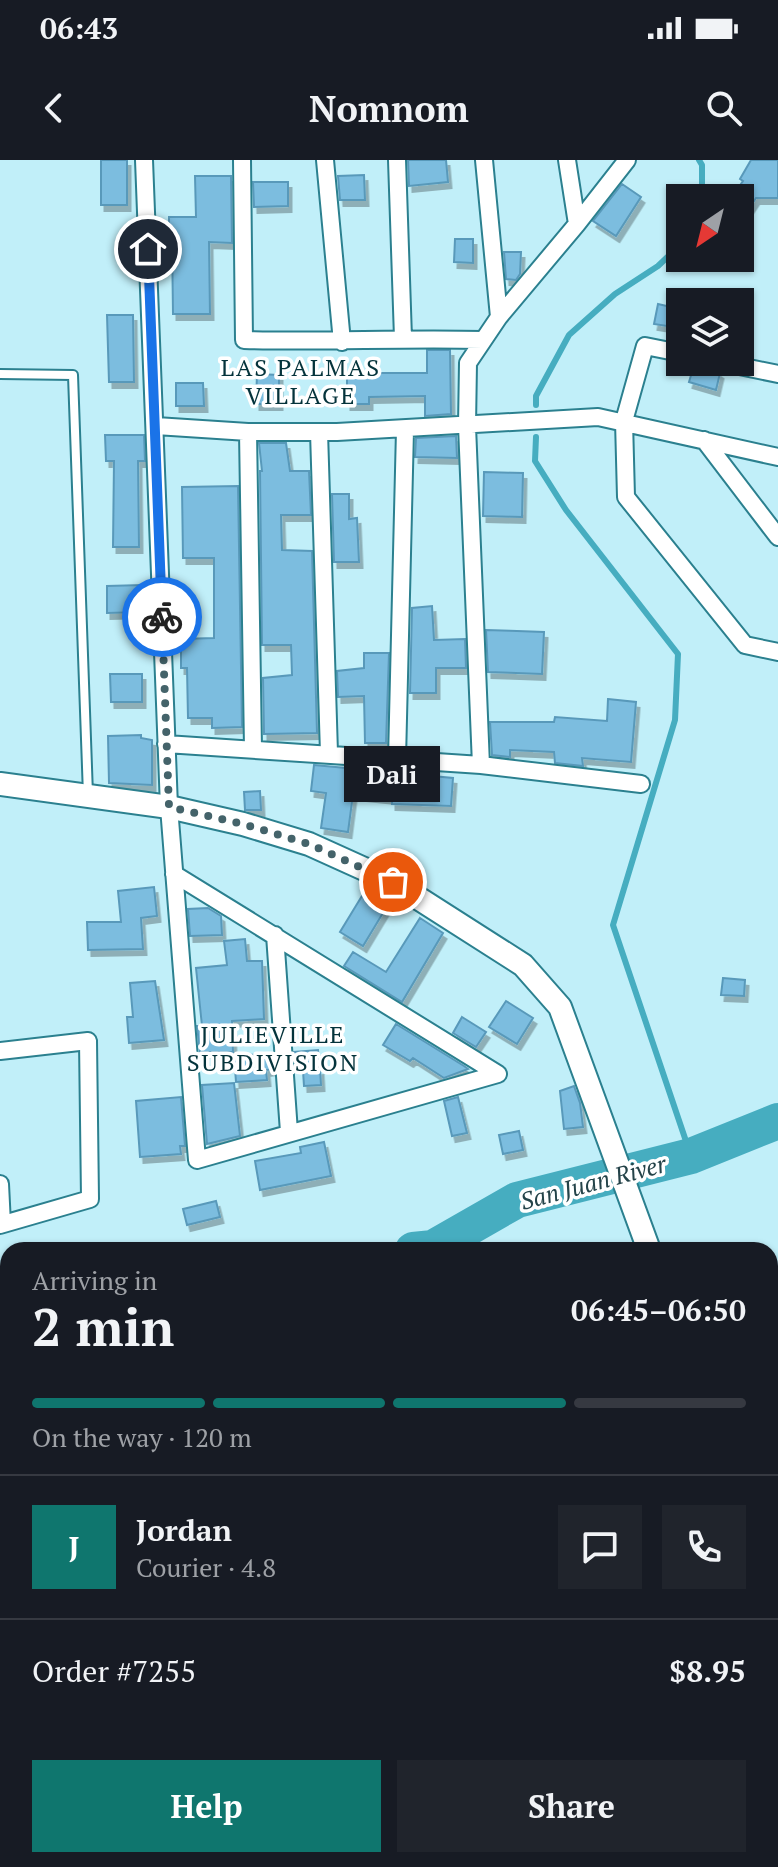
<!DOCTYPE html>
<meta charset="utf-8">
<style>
body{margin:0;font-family:"PT Serif",serif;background:#20242c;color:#f1f3f6;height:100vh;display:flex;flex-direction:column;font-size:30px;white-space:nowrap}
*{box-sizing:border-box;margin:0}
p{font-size:26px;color:#9ea1a6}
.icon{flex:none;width:44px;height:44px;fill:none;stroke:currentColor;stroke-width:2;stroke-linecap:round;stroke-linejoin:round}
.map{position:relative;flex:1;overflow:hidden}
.side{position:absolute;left:0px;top:1082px;width:778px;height:626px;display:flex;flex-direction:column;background:#171b24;border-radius:24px 24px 0 0;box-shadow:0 2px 6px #0004}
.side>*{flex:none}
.needle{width:52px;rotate:215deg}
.tools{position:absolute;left:666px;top:24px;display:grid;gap:16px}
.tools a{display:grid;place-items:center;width:88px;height:88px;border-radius:0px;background:#171b24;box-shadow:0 2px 6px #0004;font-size:40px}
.pin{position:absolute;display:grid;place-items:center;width:68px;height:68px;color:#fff;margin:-34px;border:4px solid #fff;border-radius:50%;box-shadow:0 2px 8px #0007}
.courier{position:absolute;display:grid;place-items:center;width:80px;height:80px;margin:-40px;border:6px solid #1a73e8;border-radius:50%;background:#fff;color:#222;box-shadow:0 2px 10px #0007}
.bubble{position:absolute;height:56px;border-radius:0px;background:#171b24;box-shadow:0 2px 6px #0004;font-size:26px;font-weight:800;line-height:56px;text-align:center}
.overview em{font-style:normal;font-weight:800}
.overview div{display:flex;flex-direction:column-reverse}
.overview{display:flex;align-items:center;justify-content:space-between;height:136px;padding:0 32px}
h1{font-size:52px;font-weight:800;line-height:60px}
.bar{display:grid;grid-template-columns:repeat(4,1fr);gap:12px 8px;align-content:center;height:96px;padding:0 32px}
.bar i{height:10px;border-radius:6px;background:#363941}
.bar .active{background:#0f766e}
.bar p{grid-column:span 4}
.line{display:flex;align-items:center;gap:20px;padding:0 32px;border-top:2px solid #363941}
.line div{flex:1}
.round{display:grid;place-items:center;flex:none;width:84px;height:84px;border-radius:0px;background:#20242c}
.button{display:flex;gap:16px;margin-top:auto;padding:16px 32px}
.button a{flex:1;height:92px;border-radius:0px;background:#0f766e;color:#fff;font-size:32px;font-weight:800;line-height:92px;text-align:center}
.button a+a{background:#20242c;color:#f1f3f6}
.status{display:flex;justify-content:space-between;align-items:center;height:56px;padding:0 40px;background:#171b24;direction:ltr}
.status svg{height:22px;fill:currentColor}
header{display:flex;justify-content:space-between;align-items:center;height:104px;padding:0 32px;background:#171b24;font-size:36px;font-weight:800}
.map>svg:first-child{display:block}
</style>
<div class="status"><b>06:43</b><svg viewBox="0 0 49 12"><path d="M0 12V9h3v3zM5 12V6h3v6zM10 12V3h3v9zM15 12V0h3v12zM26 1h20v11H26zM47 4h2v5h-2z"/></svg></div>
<header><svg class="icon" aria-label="back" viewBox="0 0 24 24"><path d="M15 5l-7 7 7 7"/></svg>Nomnom<svg class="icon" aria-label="search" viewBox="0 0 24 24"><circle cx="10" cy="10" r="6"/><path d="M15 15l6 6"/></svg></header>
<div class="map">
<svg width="778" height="1707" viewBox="0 0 778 1707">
<defs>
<filter id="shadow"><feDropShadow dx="3.5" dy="6" stdDeviation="0" flood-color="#0004"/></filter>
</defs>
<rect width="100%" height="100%" fill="#c1eff9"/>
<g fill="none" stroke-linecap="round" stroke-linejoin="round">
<!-- stream -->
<path stroke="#46adc0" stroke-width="6" d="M699,0L702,5V38
M536,245V236L569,175L615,134L658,106L680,85
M536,277L535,301L566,350L678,494L675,560L613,765L691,996"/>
<!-- river -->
<path stroke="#46adc0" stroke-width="36" d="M413,1090L433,1088L517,1040L691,996L778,961
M0,1181L8,1180"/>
</g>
<!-- building -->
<path fill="#7cbddf" stroke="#5999ba" stroke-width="2" filter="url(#shadow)" d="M101,0H127V45H101Z
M408,0H446L448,22L409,26Z
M751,0H778V38H756L740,62V38H731L743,21L740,19Z
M364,15L365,40H340L338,16Z
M195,16H231L232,83L209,82L210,154H173L172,78H169V57H196Z
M253,22H288V46L254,47Z
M622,24L641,37L616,76L593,61Z
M455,79H473V103L454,102Z
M504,92H521L520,114L516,120L506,119Z
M658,144L680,149V168L654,164Z
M107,155H133L134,222H109Z
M427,190H450L451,254L425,256V236L369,237V244H347V213H427Z
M695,202L710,206L720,213L716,230L689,222Z
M257,214L279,215V244H256Z
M176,223H203L204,246H176Z
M105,275H144L145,301H138L139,387H113L114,301H106Z
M456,276L457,298L415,297L416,278Z
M259,283H286L290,311H309L311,355H281L282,390L312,391L317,573L264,574L263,518L292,515L291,485H262L260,311H262Z
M484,312L523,313L522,357L483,356Z
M238,326L242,567L212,568V558H188L187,508H181V479L214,478V398H183L182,327Z
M332,334H349V359L357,358L359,402H334Z
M143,425V452L107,453V426Z
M432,446L434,480L465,479L466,508H436V533H410L412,448Z
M486,470L544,472L542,514L488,512Z
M364,493H389L386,583H365L364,536L338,537L337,511L364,508Z
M110,514H142V542H111Z
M608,539L636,542L631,602L582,598L583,606L555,603L554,592L510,590V597L492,595L490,562H554L555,557L607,561Z
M141,575V578L152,580V625L109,623L108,576Z
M314,605L453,618L451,646L392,644V638L353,634L348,672L321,668L326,633L311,631Z
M260,631L261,650H245L244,632Z
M368,726L392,738L363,786L340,772Z
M154,727L157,756L141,758L143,789L88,790L87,762H121L118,731Z
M208,748L221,756L222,775L190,776L188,749Z
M420,758L443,773L402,842L344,806L353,792L386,812Z
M245,779L247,801H262L264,859L232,861L233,892H200L197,866H202L196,808L227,805L224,781Z
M723,818L745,820L744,836L721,835Z
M155,821L164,880L129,883L127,857H133L130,823Z
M506,841L533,858L517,884L489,867Z
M462,857L486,872L476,887L453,873Z
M396,864L464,906L468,909L444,918L413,898L410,901L383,885Z
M318,890L319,904L295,907L294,892Z
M265,894H272L274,909L266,910L267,920L236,922L234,896Z
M320,909L321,925L304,926L303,911Z
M234,923L240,976L207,984L202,925Z
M574,926L580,943L583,967L564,969L560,931Z
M181,937L185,986H180L181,994L140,997L136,941Z
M458,937L467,973L452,976L444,941Z
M519,971L523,990L503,994L499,975Z
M324,982L331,1016L260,1030L255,1001L301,993L300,987Z
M216,1041L220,1057L187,1065L183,1049Z"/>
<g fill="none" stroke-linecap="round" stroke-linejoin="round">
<defs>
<path id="lane" d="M0,214L73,215L88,635
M0,1683L8,1682
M521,1700L534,1707"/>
<path id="street" d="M144,0L169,647L197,1000L498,914L174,714
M242,0L244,180C324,182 404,178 483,180
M325,0L342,182
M397,0L403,178
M484,0L499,157
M567,0L577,64
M680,193L645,186L624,261L626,337L745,485L778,492
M720,202L778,214
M156,266L248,272H337L598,257L778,297
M248,272L253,588
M319,272L329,593
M704,280L778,377
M166,584L481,605L641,624
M397,599L405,270
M481,605L467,266L468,203L499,157L577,64L627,0
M275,775L289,972
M0,891L88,881L90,1039L0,1065
M0,1024L2,1064"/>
<path id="secondary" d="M0,624L169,647L243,664L309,684L393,722L523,805L560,847L649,1090
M770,1253L778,1256"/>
</defs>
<!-- lane casing -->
<use href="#lane" stroke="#2b808f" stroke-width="12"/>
<!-- street casing -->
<use href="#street" stroke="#2b808f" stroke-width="20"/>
<!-- secondary casing -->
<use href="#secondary" stroke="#2b808f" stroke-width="26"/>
<!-- lane -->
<use href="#lane" stroke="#fff" stroke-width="8"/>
<!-- street -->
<use href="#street" stroke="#fff" stroke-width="16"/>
<!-- secondary -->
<use href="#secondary" stroke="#fff" stroke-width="22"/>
</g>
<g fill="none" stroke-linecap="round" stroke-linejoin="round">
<!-- done -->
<path stroke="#44636a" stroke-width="8" stroke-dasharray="0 14.4" d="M162,457L169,647L243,664L309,684L393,722"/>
<!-- route -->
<path stroke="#1a73e8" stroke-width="10" d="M148,89L162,457"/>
</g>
<g text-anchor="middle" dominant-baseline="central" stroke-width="7" stroke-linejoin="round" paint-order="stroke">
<!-- neighbourhood labels -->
<g font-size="24" letter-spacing="2" fill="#04333b" stroke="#fff">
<text x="301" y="207">LAS PALMAS<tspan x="301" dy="28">VILLAGE</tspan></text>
<text x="273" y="874">JULIEVILLE<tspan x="273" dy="28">SUBDIVISION</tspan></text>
</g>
<!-- water labels -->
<g font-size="24" font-style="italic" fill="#244349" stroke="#fff">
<text transform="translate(593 1022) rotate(-15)">San Juan River</text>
</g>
</g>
</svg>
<div class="tools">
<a><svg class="needle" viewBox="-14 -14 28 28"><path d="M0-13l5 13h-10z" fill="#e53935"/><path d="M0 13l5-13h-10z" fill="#9ea1a6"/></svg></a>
<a><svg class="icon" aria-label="layers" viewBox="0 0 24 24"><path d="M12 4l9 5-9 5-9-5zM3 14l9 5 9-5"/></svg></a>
</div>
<div class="pin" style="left:393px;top:722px;background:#ea580c"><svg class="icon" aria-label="bag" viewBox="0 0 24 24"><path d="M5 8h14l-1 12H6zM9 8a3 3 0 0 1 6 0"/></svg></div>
<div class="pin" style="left:148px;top:89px;background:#1f2937"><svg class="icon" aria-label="home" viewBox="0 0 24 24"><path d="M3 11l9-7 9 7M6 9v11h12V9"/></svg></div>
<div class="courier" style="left:162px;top:457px"><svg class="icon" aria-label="bike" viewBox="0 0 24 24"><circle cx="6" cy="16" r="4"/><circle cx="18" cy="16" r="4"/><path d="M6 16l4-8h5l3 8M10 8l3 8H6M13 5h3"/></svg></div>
<div class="bubble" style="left:344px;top:586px;width:96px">Dali</div>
<section class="side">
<div class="overview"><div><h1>2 min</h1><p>Arriving in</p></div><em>06:45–06:50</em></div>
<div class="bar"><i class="active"></i><i class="active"></i><i class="active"></i><i></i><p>On the way · 120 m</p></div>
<div class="line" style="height:144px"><b class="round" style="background:#0f766e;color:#fff">J</b><div><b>Jordan</b><p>Courier · 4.8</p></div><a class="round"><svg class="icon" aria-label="chat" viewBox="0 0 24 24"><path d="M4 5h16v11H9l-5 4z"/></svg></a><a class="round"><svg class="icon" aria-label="phone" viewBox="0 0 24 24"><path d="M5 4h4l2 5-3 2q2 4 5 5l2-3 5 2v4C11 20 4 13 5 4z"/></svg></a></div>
<div class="line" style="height:104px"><div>Order #7255</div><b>$8.95</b></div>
<div class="button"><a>Help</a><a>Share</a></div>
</section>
</div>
